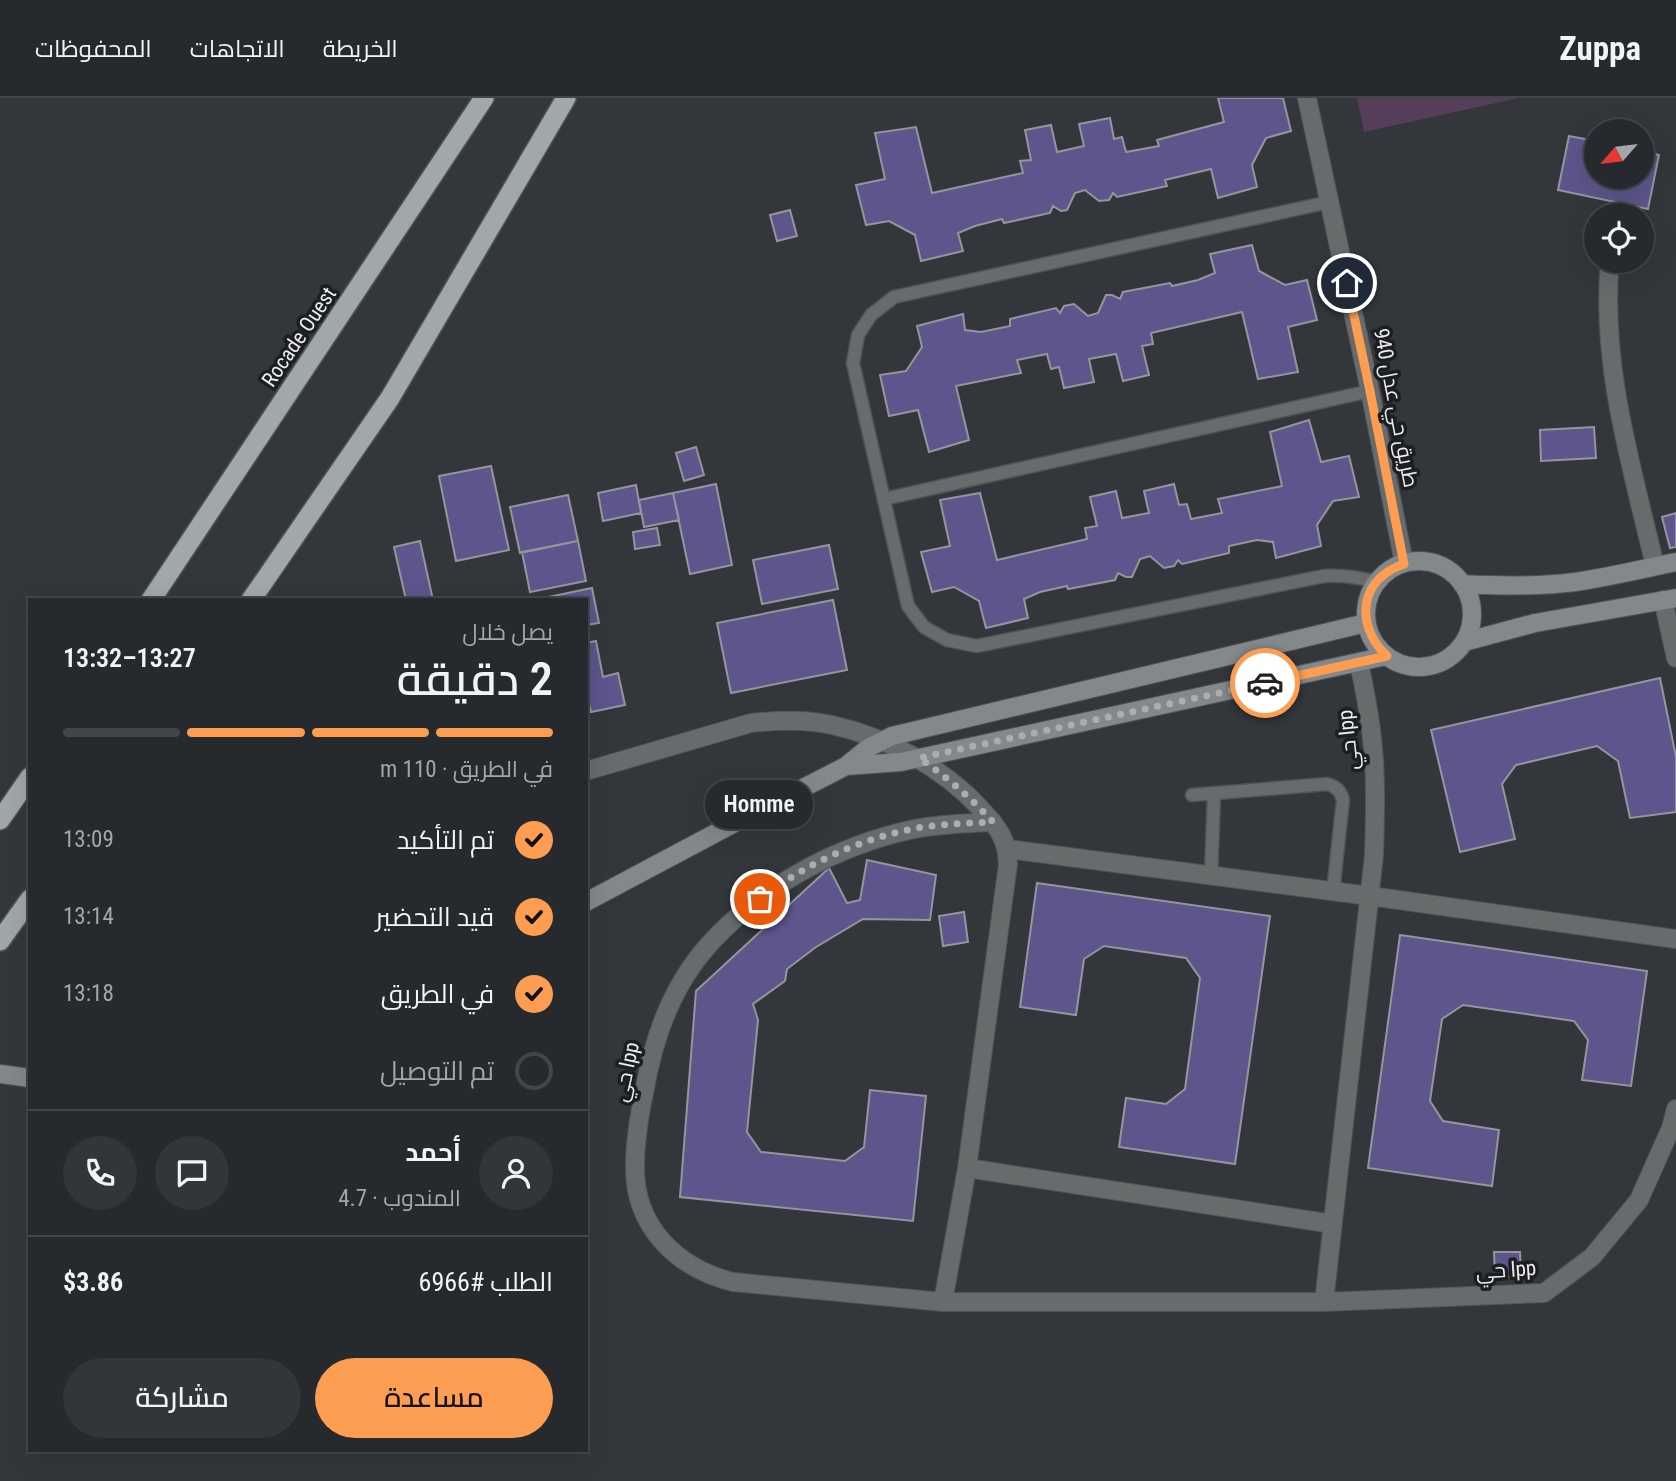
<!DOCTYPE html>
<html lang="ar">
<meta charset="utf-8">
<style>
body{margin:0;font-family:"Roboto Condensed",Cairo,sans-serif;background:#323539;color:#f1f3f6;direction:rtl;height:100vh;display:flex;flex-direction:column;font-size:26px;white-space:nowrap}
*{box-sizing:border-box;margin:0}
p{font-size:23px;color:#a4a6aa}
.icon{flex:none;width:38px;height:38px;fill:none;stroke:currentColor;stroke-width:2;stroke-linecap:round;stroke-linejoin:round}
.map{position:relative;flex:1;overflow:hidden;direction:ltr}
.details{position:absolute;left:28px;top:500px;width:560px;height:854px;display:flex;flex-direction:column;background:#26292d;border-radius:0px;box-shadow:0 7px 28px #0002,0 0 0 2px #424549;direction:rtl}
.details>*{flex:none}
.needle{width:46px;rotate:242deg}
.fabs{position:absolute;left:1584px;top:21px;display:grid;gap:14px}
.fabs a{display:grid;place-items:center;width:70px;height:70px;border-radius:50%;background:#26292d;box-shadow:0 7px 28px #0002,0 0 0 2px #424549;font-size:35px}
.pin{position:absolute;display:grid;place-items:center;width:60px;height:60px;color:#fff;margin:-30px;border:4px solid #fff;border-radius:50%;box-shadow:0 2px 7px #0007}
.courier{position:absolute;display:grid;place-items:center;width:70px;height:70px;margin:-35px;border:5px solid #fc9d52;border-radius:50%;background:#fff;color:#222;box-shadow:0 2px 9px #0007}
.bubble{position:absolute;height:49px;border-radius:24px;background:#26292d;box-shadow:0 7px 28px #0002,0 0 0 2px #424549;font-size:23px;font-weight:600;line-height:49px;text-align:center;direction:rtl}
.headline em{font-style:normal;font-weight:600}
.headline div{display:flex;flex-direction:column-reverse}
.headline{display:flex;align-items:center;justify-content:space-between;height:119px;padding:0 35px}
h1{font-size:46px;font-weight:600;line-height:52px}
.bar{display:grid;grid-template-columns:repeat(4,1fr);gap:10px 7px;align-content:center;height:84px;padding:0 35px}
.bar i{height:9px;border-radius:5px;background:#424549}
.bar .on{background:#fc9d52}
.bar p{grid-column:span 4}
.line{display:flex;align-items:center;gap:18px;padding:0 35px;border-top:2px solid #424549}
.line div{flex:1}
.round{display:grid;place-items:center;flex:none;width:74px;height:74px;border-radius:37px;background:#323539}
ol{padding:0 35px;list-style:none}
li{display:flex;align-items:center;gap:21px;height:77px}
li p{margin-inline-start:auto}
li .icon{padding:7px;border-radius:50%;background:#fc9d52;color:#111;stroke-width:4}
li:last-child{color:#a4a6aa}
li i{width:38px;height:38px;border:4px solid #424549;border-radius:50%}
.primary-button{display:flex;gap:14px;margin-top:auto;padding:14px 35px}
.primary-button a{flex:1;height:80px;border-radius:42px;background:#fc9d52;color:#111;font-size:28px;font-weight:600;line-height:80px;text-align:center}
.primary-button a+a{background:#323539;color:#f1f3f6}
header{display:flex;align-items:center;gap:42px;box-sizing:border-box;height:98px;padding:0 35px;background:#26292d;border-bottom:2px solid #424549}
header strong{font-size:33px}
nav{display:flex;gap:38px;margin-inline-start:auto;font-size:24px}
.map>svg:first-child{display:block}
</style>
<header>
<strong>Zuppa</strong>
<nav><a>الخريطة</a><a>الاتجاهات</a><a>المحفوظات</a></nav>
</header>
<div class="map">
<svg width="1676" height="1383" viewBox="0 0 1676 1383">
<rect width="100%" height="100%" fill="#33373c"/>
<!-- green -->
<path fill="#553e59" d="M1357,0H1518L1364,34Z"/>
<!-- building -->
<path fill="#5d558c" stroke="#95959c" stroke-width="2" d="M1218,0H1283L1291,33L1266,40L1252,67L1257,89L1218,100L1211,71L1165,82L1167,88L1117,99L1113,95L1109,102L1099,103L1085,92L1075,95L1067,112L1061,113L1053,108L1050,115L1004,125L1002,121L975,128L958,135L963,153L921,163L915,137L889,123L866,127L856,87L885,81L875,35L916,29L932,95L1023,75L1020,63L1031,62L1025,32L1051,27L1057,54L1084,48L1079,26L1110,20L1114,41L1122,39L1126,54L1159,48L1157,42L1224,24Z
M1569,38L1596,43V79H1642V53L1659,57L1648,111L1558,92Z
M790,112L797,138L777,143L770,117Z
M1252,147L1259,173L1285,187L1307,182L1317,222L1288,229L1298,274L1258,281L1242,214L1151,235L1153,246L1142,248L1149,277L1123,283L1116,256L1089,261L1094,284L1064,290L1059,269L1051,271L1047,256L1017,262L1021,275L956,288L969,342L929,354L918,312L889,318L880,277L906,273L922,249L917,228L963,216L965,232L981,234L1010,228V221L1056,210L1060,215L1064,208L1074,206L1088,218L1098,215L1106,197H1112L1120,201L1123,194L1170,185L1172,188L1198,182L1215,175L1210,156Z
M1309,322L1321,364L1349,358L1359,399L1333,403L1317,427L1321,448L1276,460L1273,444L1257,442L1229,448V455L1182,466L1178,462L1174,468L1164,470L1150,458L1140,461L1132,479H1126L1118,475L1115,482L1068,491L1067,488L1040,494L1024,501L1028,520L986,530L979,503L954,489L932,494L921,454L950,448L940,402L980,395L997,462L1087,441L1085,430L1097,428L1090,399L1116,393L1122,420L1149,415L1144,393L1174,386L1179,407L1187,406L1191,421L1222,415L1218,401L1282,388L1270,334Z
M1594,329L1596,360L1541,363L1540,332Z
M696,349L704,377L684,383L676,355Z
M491,368L509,452L456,463L439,378Z
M716,386L732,467L690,476L673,395Z
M636,387L641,415L603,423L598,395Z
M673,395L679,422L644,429L639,402Z
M568,397L578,443L520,455L510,409Z
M1676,415V449L1670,450L1662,419Z
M657,430L660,447L635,451L633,434Z
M420,443L433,502H406L394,449Z
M578,443L586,483L530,494L522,454Z
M829,447L838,491L762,506L753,462Z
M592,490L599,525L586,527V502H534Z
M833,502L847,572L731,595L717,525Z
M596,543L603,579L618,575L625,607L591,614L586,594V545Z
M1660,580L1676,659V714L1630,720L1618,663L1597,648L1516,667L1502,686L1515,741L1460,754L1431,632Z
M867,762L936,777L930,822L863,821L816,849L787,871L785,883L753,906L758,922L747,1034L761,1054L845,1063L864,1049L870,992L926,998L913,1123L680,1099L696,893L829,770L847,805L860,802Z
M1037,785L1270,818L1235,1066L1119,1049L1126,1000L1166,1006L1185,991L1200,880L1186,860L1104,848L1084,861L1076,917L1020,909Z
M964,814L968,844L943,848L939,818Z
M1400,837L1647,873L1631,988L1582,982L1588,942L1574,923L1463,907L1442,921L1430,1003L1443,1023L1499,1032L1492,1088L1368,1070Z
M1494,1154H1520L1521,1179H1495Z"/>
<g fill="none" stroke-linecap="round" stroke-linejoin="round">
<defs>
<path id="service" d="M1329,104L894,199L871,217L858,237L853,265L908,508L924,529L947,542L977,548L1324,478C1343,477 1358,479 1376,484
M884,401L1370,293
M1192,697L1327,686C1336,688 1341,693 1343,702L1333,794
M1211,778L1214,696"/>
<path id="minor" d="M1307,0L1370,293L1404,465
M1610,163C1600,266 1632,369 1655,468
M1663,502L1676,560
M586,673L751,625C778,622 805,621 832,627C886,639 942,669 980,710C987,718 995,726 1000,735C1006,745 1007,755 1008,766L967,1070L943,1204
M993,724C966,725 940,726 914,731C840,747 769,784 716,839C674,882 654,936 644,995C639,1019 635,1044 635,1068C634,1129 677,1170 733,1184L943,1204H1324L1544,1195L1592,1159L1639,1102L1671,1030L1676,1011
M1007,751L1370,798L1676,841
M967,1070L1333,1126
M1324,1204L1374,757C1375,726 1376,695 1374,663C1372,630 1366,597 1359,565"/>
<path id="secondary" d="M1366 516a53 53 0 1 1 106 0a53 53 0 1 1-106 0Z
M1462,486C1500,488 1538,489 1575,484C1609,479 1642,471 1676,464
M1464,544L1535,525L1676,500
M846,668L901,664L1386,558
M586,804L727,729L846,668L868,650L892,638L1366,525
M0,976L30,980"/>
<path id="trunk" d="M151,502L484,0
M251,502L390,300L566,0
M0,722L30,679
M0,843L30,801"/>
</defs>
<!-- service casing -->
<use href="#service" stroke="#505459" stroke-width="15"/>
<!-- minor casing -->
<use href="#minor" stroke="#505459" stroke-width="20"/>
<!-- secondary casing -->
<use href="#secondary" stroke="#505459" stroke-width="20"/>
<!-- trunk casing -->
<use href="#trunk" stroke="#505459" stroke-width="22"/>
<!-- service -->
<use href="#service" stroke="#686b6c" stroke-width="12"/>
<!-- minor -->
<use href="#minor" stroke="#686b6c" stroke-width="18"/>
<!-- secondary -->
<use href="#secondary" stroke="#83888a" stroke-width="18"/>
<!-- trunk -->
<use href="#trunk" stroke="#a0a8ab" stroke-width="19"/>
</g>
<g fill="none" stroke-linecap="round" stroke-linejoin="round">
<!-- done -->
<path stroke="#abadb2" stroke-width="7" stroke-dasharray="0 12.6" d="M760,801C805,766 860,741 917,730C942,726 967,725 993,724C970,699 947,679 919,660L1265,585"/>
<!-- route -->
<path stroke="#fc9d52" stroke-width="9" d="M1265,585L1387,558C1361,534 1356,494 1389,473C1393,470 1399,468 1404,466L1370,293L1347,185"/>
</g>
<g text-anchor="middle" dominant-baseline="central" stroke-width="7" stroke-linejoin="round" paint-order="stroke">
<!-- street labels -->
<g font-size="21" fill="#ebedf1" stroke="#1c1e20">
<text transform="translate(299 239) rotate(-56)">Rocade Ouest</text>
<text transform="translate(1396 310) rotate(79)">طريق حي عدل 940</text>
<text transform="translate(1348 642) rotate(-96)">حي lpp</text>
<text transform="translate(626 974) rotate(-78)">حي lpp</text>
<text transform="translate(1506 1172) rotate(-4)">حي lpp</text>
</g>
</g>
</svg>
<div class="fabs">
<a><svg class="needle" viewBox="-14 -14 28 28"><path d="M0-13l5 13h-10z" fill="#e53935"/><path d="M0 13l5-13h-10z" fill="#a4a6aa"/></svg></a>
<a><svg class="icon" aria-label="locate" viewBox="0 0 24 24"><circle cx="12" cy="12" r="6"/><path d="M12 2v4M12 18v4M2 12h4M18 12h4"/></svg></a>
</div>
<div class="pin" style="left:760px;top:801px;background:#ea580c"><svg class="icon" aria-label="bag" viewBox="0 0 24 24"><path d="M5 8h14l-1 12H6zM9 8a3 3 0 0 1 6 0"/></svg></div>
<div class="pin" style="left:1347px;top:185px;background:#1f2937"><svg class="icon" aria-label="home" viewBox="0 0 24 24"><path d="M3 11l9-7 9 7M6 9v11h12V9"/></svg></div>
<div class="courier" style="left:1265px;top:585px"><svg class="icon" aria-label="car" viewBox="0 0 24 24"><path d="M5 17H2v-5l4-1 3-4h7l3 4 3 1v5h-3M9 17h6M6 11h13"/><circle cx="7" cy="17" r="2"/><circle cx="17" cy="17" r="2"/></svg></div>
<div class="bubble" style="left:705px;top:682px;width:108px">Homme</div>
<section class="details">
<div class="headline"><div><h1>2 دقيقة</h1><p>يصل خلال</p></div><em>13:27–13:32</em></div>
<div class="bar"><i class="on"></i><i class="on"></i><i class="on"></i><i></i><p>في الطريق · 110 m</p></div>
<ol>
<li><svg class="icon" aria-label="check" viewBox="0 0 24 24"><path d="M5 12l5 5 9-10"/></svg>تم التأكيد<p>13:09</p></li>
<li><svg class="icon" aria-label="check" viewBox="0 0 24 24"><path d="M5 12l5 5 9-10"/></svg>قيد التحضير<p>13:14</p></li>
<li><svg class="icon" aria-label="check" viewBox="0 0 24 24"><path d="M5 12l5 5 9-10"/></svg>في الطريق<p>13:18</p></li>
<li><i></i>تم التوصيل</li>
</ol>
<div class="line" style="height:126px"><a class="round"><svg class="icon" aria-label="person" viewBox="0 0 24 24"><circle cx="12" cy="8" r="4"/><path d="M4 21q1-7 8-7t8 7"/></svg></a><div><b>أحمد</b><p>المندوب · 4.7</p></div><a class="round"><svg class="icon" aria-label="chat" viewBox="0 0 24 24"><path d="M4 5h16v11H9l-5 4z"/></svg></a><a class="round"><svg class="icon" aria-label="phone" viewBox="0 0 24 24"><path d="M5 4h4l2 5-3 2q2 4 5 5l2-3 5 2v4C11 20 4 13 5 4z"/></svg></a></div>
<div class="line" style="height:91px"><div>الطلب #6966</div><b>$3.86</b></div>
<div class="primary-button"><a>مساعدة</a><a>مشاركة</a></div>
</section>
</div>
